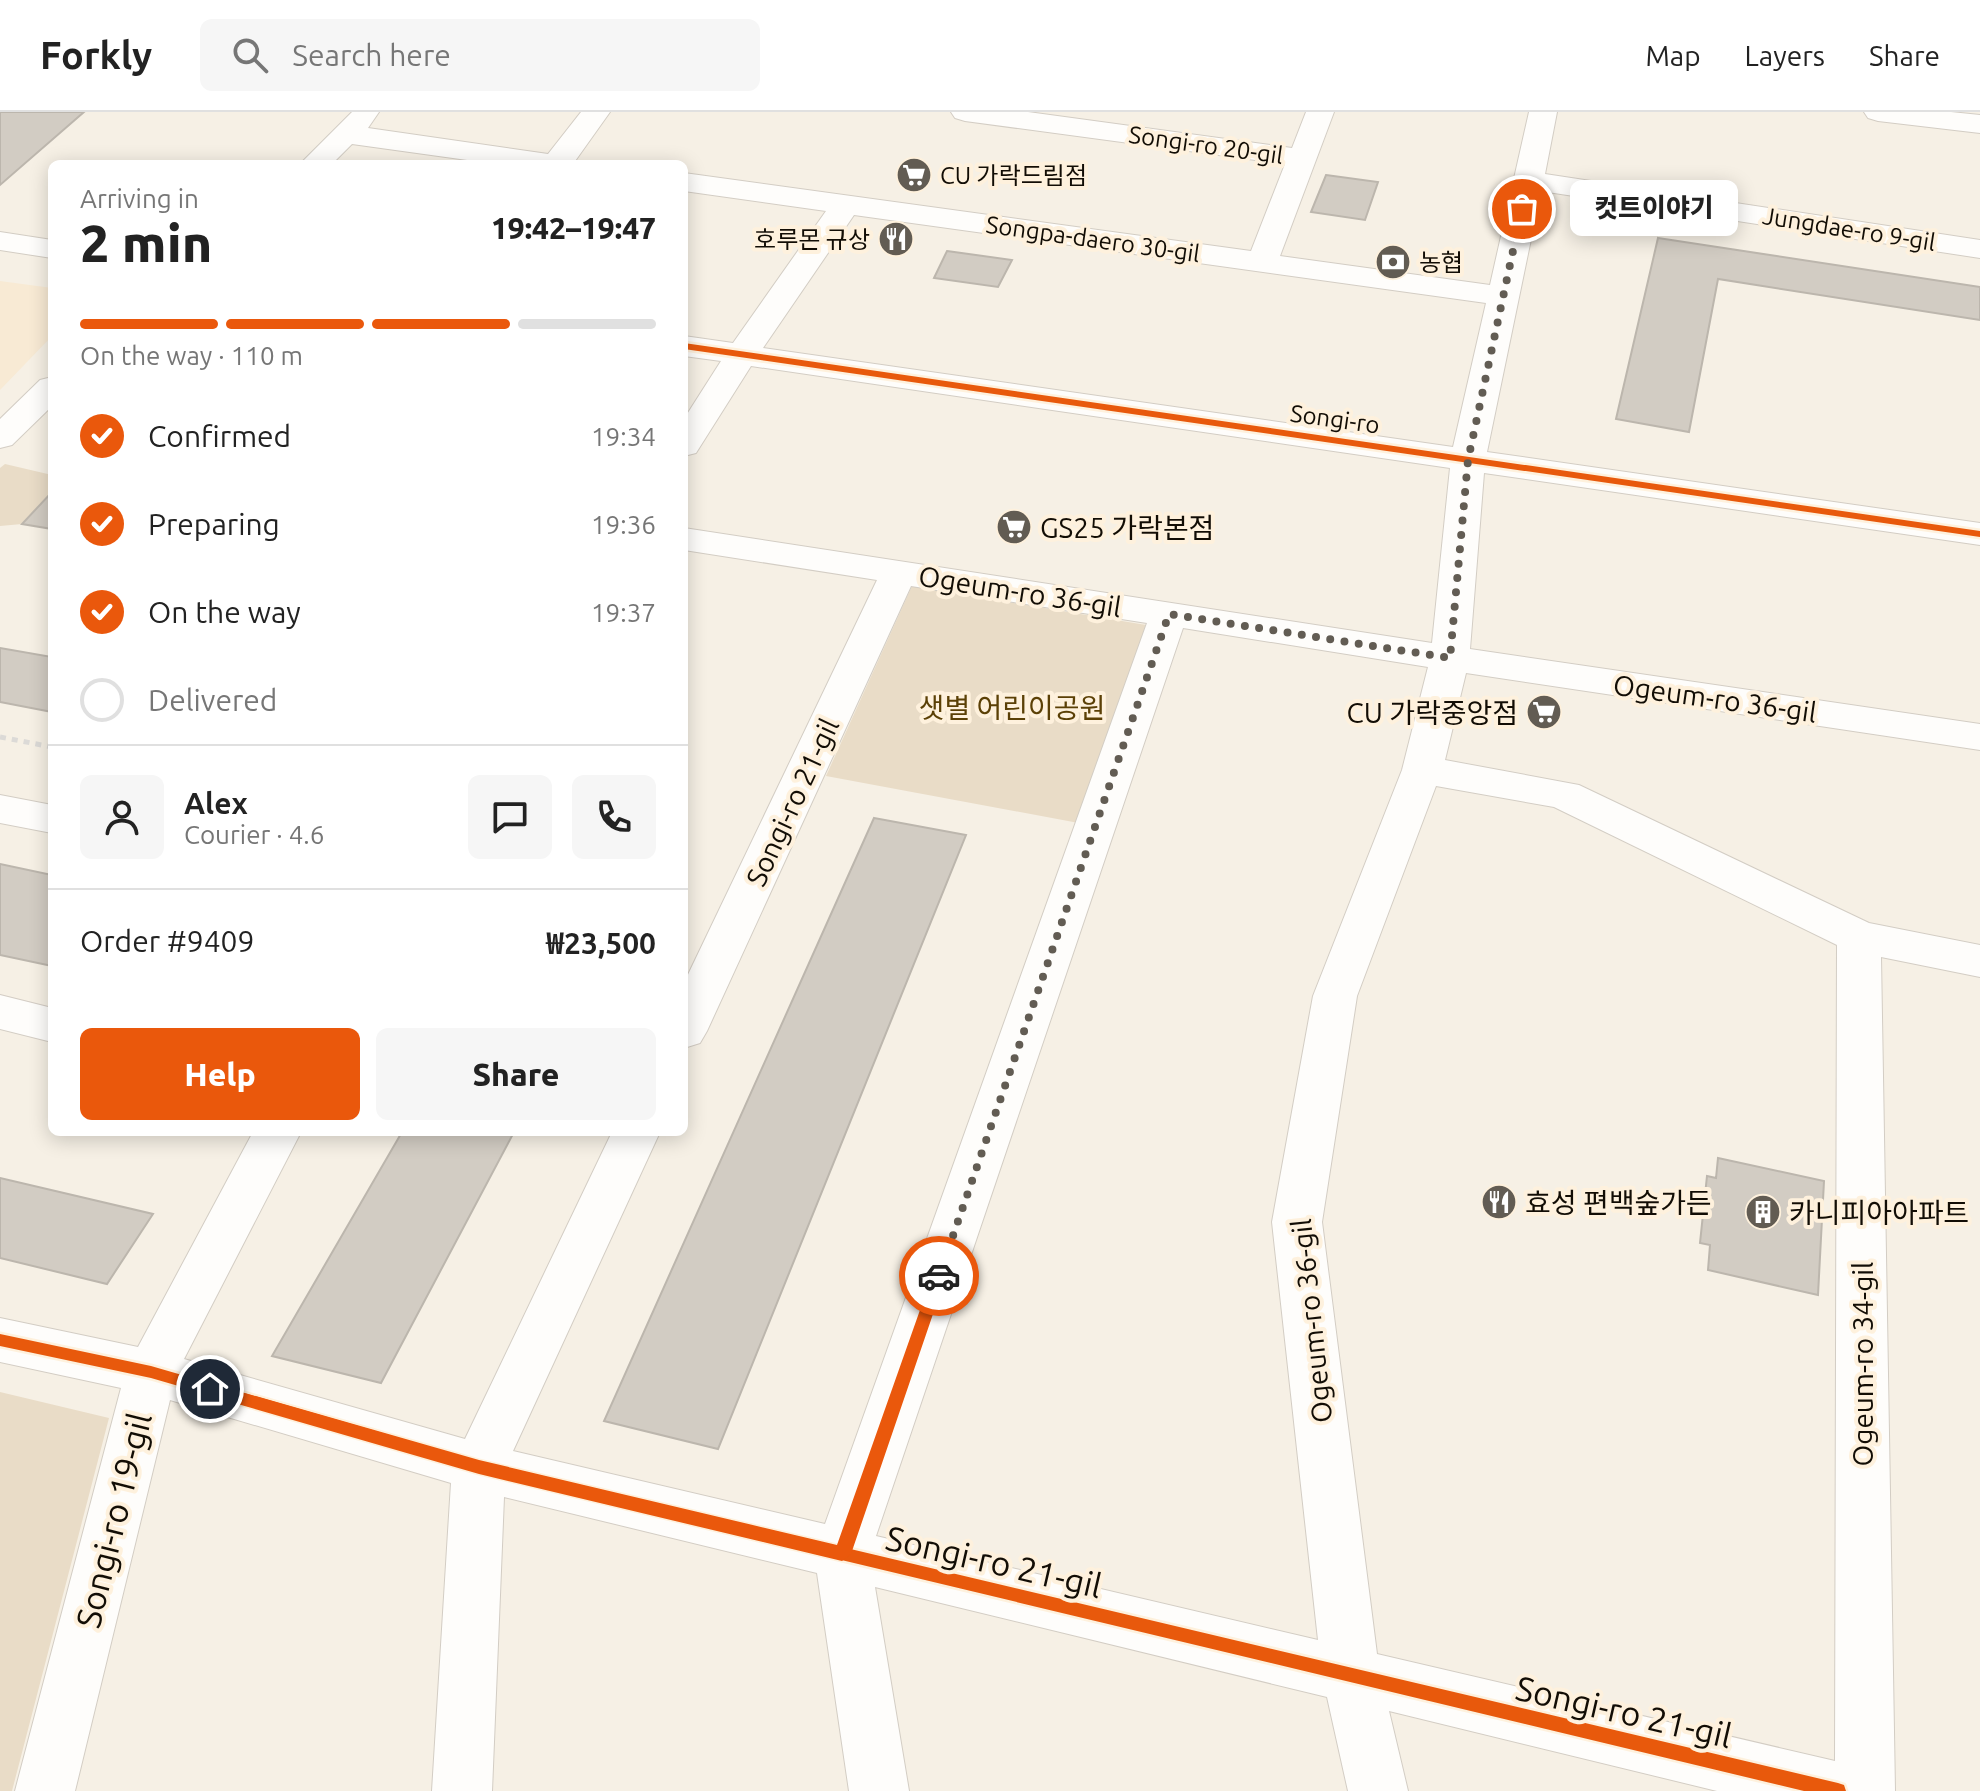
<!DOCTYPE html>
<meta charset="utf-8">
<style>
body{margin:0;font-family:Ubuntu,"Noto Sans KR",sans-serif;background:#f6f6f6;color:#222;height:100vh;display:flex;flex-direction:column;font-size:30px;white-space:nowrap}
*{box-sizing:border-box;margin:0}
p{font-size:26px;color:#767676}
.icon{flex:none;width:44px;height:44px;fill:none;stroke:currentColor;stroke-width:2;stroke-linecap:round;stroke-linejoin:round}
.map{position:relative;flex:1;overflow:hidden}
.sheet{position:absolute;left:48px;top:48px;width:640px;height:976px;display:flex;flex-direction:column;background:#fff;border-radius:12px;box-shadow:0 4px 20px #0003}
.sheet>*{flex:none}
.pin{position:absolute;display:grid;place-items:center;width:68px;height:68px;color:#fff;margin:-34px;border:4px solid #fff;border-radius:50%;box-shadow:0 2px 8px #0007}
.courier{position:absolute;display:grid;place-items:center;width:80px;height:80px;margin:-40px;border:6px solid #ea580c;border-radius:50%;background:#fff;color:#222;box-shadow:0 2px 10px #0007}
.bubble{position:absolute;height:56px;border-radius:12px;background:#fff;box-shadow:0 4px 20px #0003;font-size:26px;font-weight:800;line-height:56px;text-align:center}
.overview em{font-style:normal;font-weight:800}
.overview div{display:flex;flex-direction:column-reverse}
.overview{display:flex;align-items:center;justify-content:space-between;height:136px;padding:0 32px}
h1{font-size:52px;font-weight:800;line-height:60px}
.bar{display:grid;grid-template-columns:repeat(4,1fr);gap:12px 8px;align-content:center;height:96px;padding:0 32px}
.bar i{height:10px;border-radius:6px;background:#e0e0e0}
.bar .selected{background:#ea580c}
.bar p{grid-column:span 4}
.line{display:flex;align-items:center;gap:20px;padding:0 32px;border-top:2px solid #e0e0e0}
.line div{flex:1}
.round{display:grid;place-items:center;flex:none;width:84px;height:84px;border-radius:12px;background:#f6f6f6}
ol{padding:0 32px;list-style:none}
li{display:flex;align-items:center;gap:24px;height:88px}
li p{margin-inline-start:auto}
li .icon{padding:8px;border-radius:50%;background:#ea580c;color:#fff;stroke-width:4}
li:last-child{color:#767676}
li i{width:44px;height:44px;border:4px solid #e0e0e0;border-radius:50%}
.cta{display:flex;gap:16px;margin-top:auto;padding:16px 32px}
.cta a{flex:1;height:92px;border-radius:12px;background:#ea580c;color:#fff;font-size:32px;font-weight:800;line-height:92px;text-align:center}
.cta a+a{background:#f6f6f6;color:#222}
header{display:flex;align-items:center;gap:48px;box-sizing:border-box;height:112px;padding:0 40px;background:#fff;border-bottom:2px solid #e0e0e0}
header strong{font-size:38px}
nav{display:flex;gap:44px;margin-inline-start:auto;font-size:28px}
.search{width:560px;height:72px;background:#f6f6f6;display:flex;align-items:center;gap:20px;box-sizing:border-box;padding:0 28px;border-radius:12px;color:#767676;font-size:30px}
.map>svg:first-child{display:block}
</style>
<header>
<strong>Forkly</strong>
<div class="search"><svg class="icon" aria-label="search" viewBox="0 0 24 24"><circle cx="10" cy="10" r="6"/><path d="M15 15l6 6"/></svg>Search here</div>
<nav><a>Map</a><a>Layers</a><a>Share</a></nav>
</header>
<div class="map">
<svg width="1980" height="1679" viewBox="0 0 1980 1679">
<rect width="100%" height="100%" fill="#f6f0e5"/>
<!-- built -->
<path fill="#f8ead4" d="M0,169L52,176V224L0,278Z"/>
<!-- green -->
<path fill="#e9dcc7" d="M5,352L52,363V380L22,412L0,414V356Z
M912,474L1146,513L1084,712L826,664Z
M0,1280L109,1306L12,1679H0Z"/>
<!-- building -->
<path fill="#d2ccc3" stroke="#bcb6ad" stroke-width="2" d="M0,0H84L0,73Z
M1326,63L1378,70L1365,108L1311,100Z
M1658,126L1980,175V208L1718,167L1689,320L1616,307Z
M947,139L1012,148L998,175L934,166Z
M52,380V417L22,412Z
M0,536L52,545V600L0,590Z
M874,706L966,723L718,1337L604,1309Z
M0,752L52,763V854L0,843Z
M402,1020H514L381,1271L272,1244Z
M1718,1046L1824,1069L1818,1183L1708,1158L1710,1133L1700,1131L1707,1064L1716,1066Z
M0,1066L153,1102L107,1172L0,1146Z"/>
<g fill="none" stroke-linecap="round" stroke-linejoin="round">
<defs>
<path id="minor" d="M352,0H379L368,16L548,42L581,0H610L573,52H496L352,32L332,52H300Z
M951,0H1028L1292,36L1306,0H1334L1280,144L1490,173L1529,0H1557L1545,62L1980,128V146L1541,79L1487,340L1980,411V433L1484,361L1470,537L1980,612V638L1466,561L1445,648L1579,673L1869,811L1980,833V865L1881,845L1895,1679H1717L1389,1599L1408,1679H1348L1327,1585L875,1475L909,1679H849L817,1461L504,1385L492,1679H432L451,1371L170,1288L75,1679H15L121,1276L0,1250V1206L138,1235L253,1020H301L184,1247L465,1327L612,1020H660L513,1339L825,1412L1147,511L911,474L707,919L700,931L684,936V871L877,468L684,438V416L1432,531L1450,356L751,254L696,341L684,344V307L721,249L684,244V224L733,231L826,99L684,79V61L1251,139L1285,52L965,9L955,6ZM854,103L1486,191L1453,335L763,236ZM1183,516L1428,555L1402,658L1313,884L1272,1110L1318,1528L876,1424ZM1436,674L1554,695L1837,833L1835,1649L1377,1542L1322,1110L1357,884Z
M1864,0H1951L1980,3V21L1878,9L1868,6Z
M0,120L52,128V146L0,138Z
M52,265V294L12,333L0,336V307L40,268Z
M0,683L52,693V721L0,711Z
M0,883L52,896V930L0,917Z"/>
</defs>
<!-- minor casing -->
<use href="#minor" stroke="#d3cdc4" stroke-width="2"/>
<!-- path -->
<path stroke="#dcdad7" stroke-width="5" stroke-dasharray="6 6" stroke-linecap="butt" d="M0,625L52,635"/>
<!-- minor -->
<use href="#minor" fill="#fefdfb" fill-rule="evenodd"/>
<defs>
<path id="cycleway" d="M684,231L1980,419V425L684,237Z
M0,1222L151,1254L479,1349L1838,1671L1844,1673L1846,1679H1804L479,1361L151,1266L0,1234Z"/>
</defs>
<!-- cycleway casing -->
<use href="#cycleway" stroke="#fef1dd" stroke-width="5"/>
<!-- cycleway -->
<use href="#cycleway" fill="#e8590c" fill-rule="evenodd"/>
</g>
<!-- route -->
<path fill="#ea580c" d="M939,1158L946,1164L851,1442L842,1449L479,1362L210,1284L203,1277L210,1271L479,1348L837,1433L932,1164Z"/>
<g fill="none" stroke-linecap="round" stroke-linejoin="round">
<!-- done -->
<path stroke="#625c53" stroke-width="8" stroke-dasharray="0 14.4" d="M939,1164L1169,502L1450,546L1468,348L1522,97"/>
</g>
<!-- icons -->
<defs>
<symbol id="supermarket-disc" viewBox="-11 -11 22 22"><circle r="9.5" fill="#625c53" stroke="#fef1dd"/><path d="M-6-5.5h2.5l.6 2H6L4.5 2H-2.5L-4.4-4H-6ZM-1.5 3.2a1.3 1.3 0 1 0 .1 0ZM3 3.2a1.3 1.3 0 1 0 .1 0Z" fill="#fff"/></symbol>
<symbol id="restaurant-disc" viewBox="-11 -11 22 22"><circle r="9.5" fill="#625c53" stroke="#fef1dd"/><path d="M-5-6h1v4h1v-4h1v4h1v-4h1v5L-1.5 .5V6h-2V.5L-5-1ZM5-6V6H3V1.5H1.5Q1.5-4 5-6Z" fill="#fff"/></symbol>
<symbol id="bank-disc" viewBox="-11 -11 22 22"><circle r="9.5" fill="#625c53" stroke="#fef1dd"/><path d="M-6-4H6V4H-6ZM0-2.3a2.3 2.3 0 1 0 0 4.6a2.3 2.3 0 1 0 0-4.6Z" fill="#fff"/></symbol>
<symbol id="building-disc" viewBox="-11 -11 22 22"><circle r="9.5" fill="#625c53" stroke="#fef1dd"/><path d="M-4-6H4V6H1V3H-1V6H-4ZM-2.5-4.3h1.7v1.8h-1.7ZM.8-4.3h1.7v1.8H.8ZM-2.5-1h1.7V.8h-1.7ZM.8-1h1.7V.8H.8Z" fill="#fff"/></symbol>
</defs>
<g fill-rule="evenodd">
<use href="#supermarket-disc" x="894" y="43" width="40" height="40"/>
<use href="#restaurant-disc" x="876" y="107" width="40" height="40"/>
<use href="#bank-disc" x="1373" y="130" width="40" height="40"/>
<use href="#supermarket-disc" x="994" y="395" width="40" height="40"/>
<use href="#supermarket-disc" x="1524" y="580" width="40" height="40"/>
<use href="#restaurant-disc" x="1479" y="1070" width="40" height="40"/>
<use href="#building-disc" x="1743" y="1080" width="40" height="40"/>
</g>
<g text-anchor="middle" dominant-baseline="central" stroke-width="8" stroke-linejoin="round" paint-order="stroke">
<!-- far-street labels -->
<g font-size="24" fill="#120d05" stroke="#fef1dd">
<text transform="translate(1206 33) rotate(8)">Songi-ro 20-gil</text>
<text transform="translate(1849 117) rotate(9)">Jungdae-ro 9-gil</text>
<text transform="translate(1093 127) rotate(8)">Songpa-daero 30-gil</text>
<text transform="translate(1335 307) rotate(8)">Songi-ro</text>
</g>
<!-- far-poi labels -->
<g font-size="24" fill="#120d05" stroke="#fef1dd" text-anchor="start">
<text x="940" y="63">CU 가락드림점</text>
<text x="870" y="127" text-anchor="end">호루몬 규상</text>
<text x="1419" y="150">농협</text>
</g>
<!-- poi labels -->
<g font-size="28" fill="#120d05" stroke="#fef1dd" text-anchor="start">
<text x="1040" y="415">GS25 가락본점</text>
<text x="1518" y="600" text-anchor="end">CU 가락중앙점</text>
<text x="1525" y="1090">효성 편백숲가든</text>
<text x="1789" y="1100">카니피아아파트</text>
</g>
<!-- street labels -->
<g font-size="28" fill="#120d05" stroke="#fef1dd">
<text transform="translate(1020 479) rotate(9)">Ogeum-ro 36-gil</text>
<text transform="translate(1715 586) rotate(8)">Ogeum-ro 36-gil</text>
<text transform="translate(792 690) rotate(-65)">Songi-ro 21-gil</text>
<text transform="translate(1311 1209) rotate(-96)">Ogeum-ro 36-gil</text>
<text transform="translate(1862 1252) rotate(-90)">Ogeum-ro 34-gil</text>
</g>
<!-- park labels -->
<g font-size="28" fill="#5b4006" stroke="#fef1dd">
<text x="1012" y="595">샛별 어린이공원</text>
</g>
<!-- near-street labels -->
<g font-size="34" fill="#120d05" stroke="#fef1dd">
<text transform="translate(113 1408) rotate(-76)">Songi-ro 19-gil</text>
<text transform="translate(994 1449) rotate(13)">Songi-ro 21-gil</text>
<text transform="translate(1624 1599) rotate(13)">Songi-ro 21-gil</text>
</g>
</g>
</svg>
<div class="pin" style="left:1522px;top:97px;background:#ea580c"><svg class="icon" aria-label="bag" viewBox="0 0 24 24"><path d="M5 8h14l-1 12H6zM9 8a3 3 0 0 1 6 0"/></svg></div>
<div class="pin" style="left:210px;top:1277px;background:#1f2937"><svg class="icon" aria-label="home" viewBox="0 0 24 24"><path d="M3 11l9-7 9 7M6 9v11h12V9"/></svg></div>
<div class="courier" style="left:939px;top:1164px"><svg class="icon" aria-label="car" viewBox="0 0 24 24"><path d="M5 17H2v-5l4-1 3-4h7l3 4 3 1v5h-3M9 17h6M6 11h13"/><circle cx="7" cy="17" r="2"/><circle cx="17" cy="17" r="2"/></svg></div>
<div class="bubble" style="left:1570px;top:68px;width:168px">컷트이야기</div>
<section class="sheet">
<div class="overview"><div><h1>2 min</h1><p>Arriving in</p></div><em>19:42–19:47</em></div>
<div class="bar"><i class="selected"></i><i class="selected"></i><i class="selected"></i><i></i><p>On the way · 110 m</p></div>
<ol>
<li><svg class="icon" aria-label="check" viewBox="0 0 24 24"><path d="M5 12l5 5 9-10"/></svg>Confirmed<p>19:34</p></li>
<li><svg class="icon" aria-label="check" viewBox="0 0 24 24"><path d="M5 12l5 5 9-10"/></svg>Preparing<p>19:36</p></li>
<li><svg class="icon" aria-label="check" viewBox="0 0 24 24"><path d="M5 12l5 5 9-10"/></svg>On the way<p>19:37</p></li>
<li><i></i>Delivered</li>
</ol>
<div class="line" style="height:144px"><a class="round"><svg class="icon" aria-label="person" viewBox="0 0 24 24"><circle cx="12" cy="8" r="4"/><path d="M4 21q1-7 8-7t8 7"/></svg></a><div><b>Alex</b><p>Courier · 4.6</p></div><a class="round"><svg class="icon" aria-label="chat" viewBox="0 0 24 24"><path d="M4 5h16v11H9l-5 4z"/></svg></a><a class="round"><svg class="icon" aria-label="phone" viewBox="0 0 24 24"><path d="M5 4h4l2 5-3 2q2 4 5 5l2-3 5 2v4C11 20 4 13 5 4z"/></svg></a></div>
<div class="line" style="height:104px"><div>Order #9409</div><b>₩23,500</b></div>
<div class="cta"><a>Help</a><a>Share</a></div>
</section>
</div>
